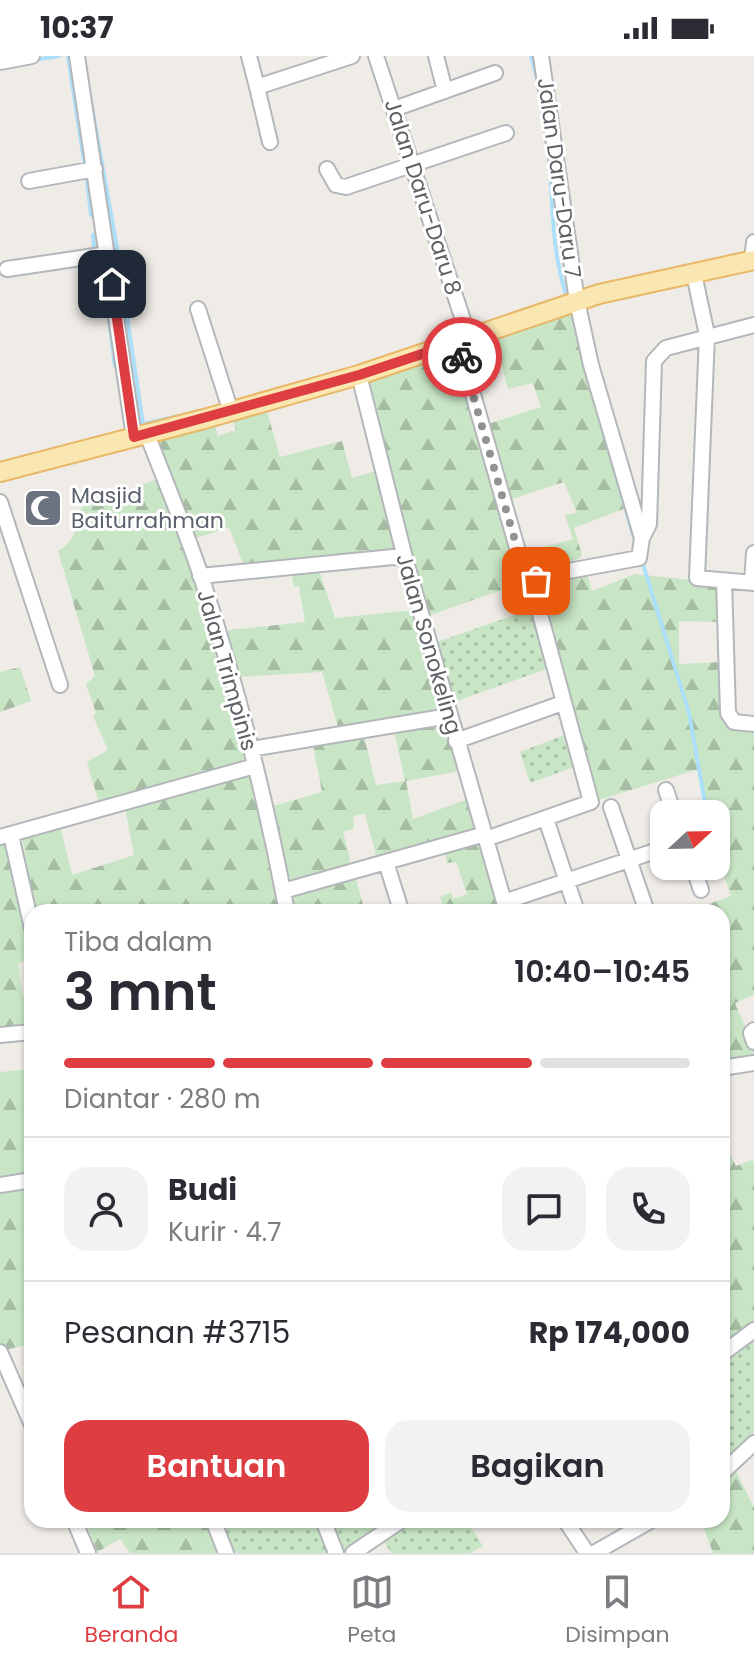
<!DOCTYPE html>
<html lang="id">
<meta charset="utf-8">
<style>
body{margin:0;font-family:Poppins,sans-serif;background:#f2f2f3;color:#2b2b33;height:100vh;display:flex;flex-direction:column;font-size:30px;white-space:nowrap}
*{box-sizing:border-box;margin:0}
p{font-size:26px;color:#7c7c81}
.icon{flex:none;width:44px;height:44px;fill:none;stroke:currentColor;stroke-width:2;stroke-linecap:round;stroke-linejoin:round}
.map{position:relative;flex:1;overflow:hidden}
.sheet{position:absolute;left:24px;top:848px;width:706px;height:624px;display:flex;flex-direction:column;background:#fff;border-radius:24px;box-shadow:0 2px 6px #0004}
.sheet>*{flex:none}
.needle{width:52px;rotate:68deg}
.controls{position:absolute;left:650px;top:744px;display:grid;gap:16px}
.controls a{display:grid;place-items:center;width:80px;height:80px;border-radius:16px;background:#fff;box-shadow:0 2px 6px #0004;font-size:40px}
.pin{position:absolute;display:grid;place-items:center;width:68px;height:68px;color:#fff;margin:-34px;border-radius:16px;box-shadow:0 4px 12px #0006}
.courier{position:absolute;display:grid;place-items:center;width:80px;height:80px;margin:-40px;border:6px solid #de3e42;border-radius:50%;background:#fff;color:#222;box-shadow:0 2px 10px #0007}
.headline em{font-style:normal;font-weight:600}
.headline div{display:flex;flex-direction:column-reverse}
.headline{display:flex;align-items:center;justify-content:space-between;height:136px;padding:0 40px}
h1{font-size:52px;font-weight:600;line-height:60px}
.bar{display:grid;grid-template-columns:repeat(4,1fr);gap:12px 8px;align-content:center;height:96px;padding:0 40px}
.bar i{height:10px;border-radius:6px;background:#e1e1e2}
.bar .selected{background:#de3e42}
.bar p{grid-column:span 4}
.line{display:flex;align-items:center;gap:20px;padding:0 40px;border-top:2px solid #e1e1e2}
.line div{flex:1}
.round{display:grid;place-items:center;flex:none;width:84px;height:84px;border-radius:24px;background:#f2f2f3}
.cta{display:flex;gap:16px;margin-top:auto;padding:16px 40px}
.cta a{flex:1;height:92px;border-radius:24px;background:#de3e42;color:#fff;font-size:32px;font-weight:600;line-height:92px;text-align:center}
.cta a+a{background:#f2f2f3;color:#2b2b33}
.status{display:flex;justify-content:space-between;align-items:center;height:56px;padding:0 40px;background:#fff;direction:ltr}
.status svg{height:22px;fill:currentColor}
.menu{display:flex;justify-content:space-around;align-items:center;height:112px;border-top:2px solid #e1e1e2;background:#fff;font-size:22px;color:#7c7c81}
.menu a{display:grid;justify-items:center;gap:4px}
.menu .selected{color:#de3e42}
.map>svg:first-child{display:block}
</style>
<div class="status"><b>10:37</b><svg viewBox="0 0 49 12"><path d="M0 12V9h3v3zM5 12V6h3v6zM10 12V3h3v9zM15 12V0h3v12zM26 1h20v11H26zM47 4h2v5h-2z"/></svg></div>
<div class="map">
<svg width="754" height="1497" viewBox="0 0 754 1497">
<defs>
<pattern id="grass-dots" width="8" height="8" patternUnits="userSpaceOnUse" patternTransform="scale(2)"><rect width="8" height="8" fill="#c8e5c5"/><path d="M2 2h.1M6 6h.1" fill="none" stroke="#a6bda4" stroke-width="1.8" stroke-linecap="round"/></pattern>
<pattern id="forest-firs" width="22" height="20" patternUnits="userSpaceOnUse" patternTransform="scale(2)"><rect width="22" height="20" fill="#c8e5c5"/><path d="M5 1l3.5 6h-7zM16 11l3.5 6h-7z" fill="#a6bda4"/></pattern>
</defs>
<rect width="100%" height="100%" fill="#efece7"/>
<!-- grass -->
<path fill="url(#grass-dots)" d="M535,552L552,611L454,646L437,586Z
M572,676L580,709L530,727L520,696Z
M754,1279V1381L722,1412V1302Z
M243,1464H319L332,1497H229L220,1472Z
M327,1464H379L380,1468L346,1497H340Z
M415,1464H466L483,1490L470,1497H391L385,1487Z"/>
<!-- forest -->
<path fill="url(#forest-firs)" d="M573,253L626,452L574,472L582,499L580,502L556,512L533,517L524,497L573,483L565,459L577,457L564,426L512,443L488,368L541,351L533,327L508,333L494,280Z
M457,294L525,526L430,559L366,326Z
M266,352L280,401L342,385L352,422L379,414L397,495L245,513L229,471L191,484L154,384L214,366L218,380L236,374L232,362Z
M160,422L197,519L250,706L99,747L87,706L108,694L93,660L96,657L86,628L95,620L58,495C74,486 77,473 78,456L84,450Z
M318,511L335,562L415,554L444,656L339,674L322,616L238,621L222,575L305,566L299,530L294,531L291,515Z
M585,511L592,535L635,518L719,527V566L679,565V608L722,606L724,657L737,673L754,674V939L735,947C741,964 754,984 754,1001L722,1006V856H687L731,840L716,797V758H706L699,713L595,745L538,528Z
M20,611L31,645L0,656V616Z
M444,664L460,715L406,725L413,763L468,743L482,775L377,803L365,758L353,760L354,772L343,776L350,802L349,809L293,831L354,815L365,856H291L270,751L322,736L313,689L364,680L376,729L405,725L394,674Z
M250,715L283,856H36L22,781L60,770L72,819L134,799L125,752Z
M481,782L502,856H432L444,852L440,841L451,836L453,843L467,838L456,806L447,807L444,794Z
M8,784L32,885V903L18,907L23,940H32V972L0,976V786Z
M32,1013V1120L0,1124V1016Z
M722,1082L736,1110L752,1104L754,1108V1268L722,1292Z
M32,1129V1308L29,1288L2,1295L0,1287V1133Z
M733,1409L754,1452V1497H713L701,1464H722V1417Z
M85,1464H126L127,1466L132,1464H209L222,1497H130L120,1483L97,1496Z"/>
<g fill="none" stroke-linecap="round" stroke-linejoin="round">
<!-- stream -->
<path stroke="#acdff9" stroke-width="4" d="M68,0L84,105
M531,0L538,26
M34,4L59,0
M91,46L116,186L143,368L179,360
M548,94C554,144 550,189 566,238
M87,125L91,159
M93,179L94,190
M97,208L109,264L115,310
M585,311L634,482
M641,502L689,657L705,747"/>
<defs>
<path id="minor" d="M77,0L134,381
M249,0L257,31L352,0
M376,0L469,282
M436,0L445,35
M541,0L577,245L591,309L642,482
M0,6L32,0
M257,31L270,86
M394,53L495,17
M327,113L336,129L346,131L506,77
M29,125L95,113
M752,204L754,186
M7,213L108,198
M694,218L707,279L697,522L754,527
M198,253L231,356
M458,286L522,509L528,518L536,521
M359,319L405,502L507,856
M147,378C165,425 185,472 201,520C237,630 266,743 287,856
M0,446L60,629
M200,520L393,501L405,502
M536,521L639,502L642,482L649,468L654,305L666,292L754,269
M724,525L728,657L734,666L754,668
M752,527L754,497
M456,685L557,649
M251,693L449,660
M666,734L674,758
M611,751L646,853
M548,769L577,856
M11,779L32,872
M0,781L255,710
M486,783L591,746L540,558L536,539V521
M386,806L400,851
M693,810L701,834
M283,835L485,778
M504,846L664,792
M754,974L751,977L754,986
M0,979L32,976
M722,1012L754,1007
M0,1129L32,1124
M0,1296L32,1369
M722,1298L754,1274
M722,1417L754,1387
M74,1464L88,1497
M213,1464L226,1497
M323,1464L336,1497
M565,1464L587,1497
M353,1497L402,1464
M594,1497L652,1464"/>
<path id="major" d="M0,416L204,363L359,319L599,238L754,204"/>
</defs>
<!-- minor casing -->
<use href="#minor" stroke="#b4b7ba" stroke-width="18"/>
<!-- major casing -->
<use href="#major" stroke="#e8b767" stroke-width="22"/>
<!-- minor -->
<use href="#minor" stroke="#fff" stroke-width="14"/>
<!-- major -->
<use href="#major" stroke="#f9e6b1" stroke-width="18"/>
</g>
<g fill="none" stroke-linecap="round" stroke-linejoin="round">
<!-- done -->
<path stroke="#919293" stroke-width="8" stroke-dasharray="0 14.4" d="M462,301L522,509L528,518L536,521V525"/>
<!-- route -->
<path stroke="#de3e42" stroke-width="10" d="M112,228L134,381L359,319L458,286L462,301"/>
</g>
<!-- icons -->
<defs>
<symbol id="mosque-square" viewBox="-11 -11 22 22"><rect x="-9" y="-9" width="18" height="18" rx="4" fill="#6b7280" stroke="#fff"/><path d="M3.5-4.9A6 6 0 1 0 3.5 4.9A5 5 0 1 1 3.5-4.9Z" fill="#fff"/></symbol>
</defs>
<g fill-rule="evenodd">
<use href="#mosque-square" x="21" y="430" width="44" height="44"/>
</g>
<g text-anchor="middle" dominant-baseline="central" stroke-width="6" stroke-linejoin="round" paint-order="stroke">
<!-- street labels -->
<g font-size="22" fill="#5e6266" stroke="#fff">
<text transform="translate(559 122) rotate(82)">Jalan Daru-Daru 7</text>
<text transform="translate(423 141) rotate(72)">Jalan Daru-Daru 8</text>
<text transform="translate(429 588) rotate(74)">Jalan Sonokeling</text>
<text transform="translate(227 614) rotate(74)">Jalan Trimpinis</text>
</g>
<!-- worship labels -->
<g font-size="22" fill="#5b616d" stroke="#fff" text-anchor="start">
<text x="71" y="439">Masjid<tspan x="71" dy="25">Baiturrahman</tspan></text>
</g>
</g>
</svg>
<div class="controls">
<a><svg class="needle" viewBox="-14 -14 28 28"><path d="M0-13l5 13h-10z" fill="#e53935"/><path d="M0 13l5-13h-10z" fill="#7c7c81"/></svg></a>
</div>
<div class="pin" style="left:536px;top:525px;background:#ea580c"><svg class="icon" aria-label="bag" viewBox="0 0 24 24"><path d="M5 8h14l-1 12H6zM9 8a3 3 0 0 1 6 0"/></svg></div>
<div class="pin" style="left:112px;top:228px;background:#1f2937"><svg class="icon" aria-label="home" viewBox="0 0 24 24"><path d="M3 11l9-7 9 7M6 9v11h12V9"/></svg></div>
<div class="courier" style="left:462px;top:301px"><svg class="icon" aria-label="bike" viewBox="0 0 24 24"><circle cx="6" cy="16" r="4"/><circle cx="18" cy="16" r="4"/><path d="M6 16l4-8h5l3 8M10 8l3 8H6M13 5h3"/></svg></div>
<section class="sheet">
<div class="headline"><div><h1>3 mnt</h1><p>Tiba dalam</p></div><em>10:40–10:45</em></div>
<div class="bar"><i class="selected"></i><i class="selected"></i><i class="selected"></i><i></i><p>Diantar · 280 m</p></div>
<div class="line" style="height:144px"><a class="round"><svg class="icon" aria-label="person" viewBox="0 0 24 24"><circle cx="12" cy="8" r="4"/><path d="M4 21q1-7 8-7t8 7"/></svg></a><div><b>Budi</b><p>Kurir · 4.7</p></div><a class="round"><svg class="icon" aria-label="chat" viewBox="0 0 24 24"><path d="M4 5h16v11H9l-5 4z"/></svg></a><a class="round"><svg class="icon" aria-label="phone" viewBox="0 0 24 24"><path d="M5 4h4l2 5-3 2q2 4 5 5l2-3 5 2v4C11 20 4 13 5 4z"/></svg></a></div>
<div class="line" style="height:104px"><div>Pesanan #3715</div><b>Rp 174,000</b></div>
<div class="cta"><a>Bantuan</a><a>Bagikan</a></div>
</section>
</div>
<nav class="menu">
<a class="selected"><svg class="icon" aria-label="home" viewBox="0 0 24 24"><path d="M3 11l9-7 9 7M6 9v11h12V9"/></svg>Beranda</a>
<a><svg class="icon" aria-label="map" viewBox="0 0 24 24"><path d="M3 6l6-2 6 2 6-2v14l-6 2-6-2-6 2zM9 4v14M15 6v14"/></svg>Peta</a>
<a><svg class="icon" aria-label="saved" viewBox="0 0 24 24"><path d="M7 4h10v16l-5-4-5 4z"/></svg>Disimpan</a>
</nav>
